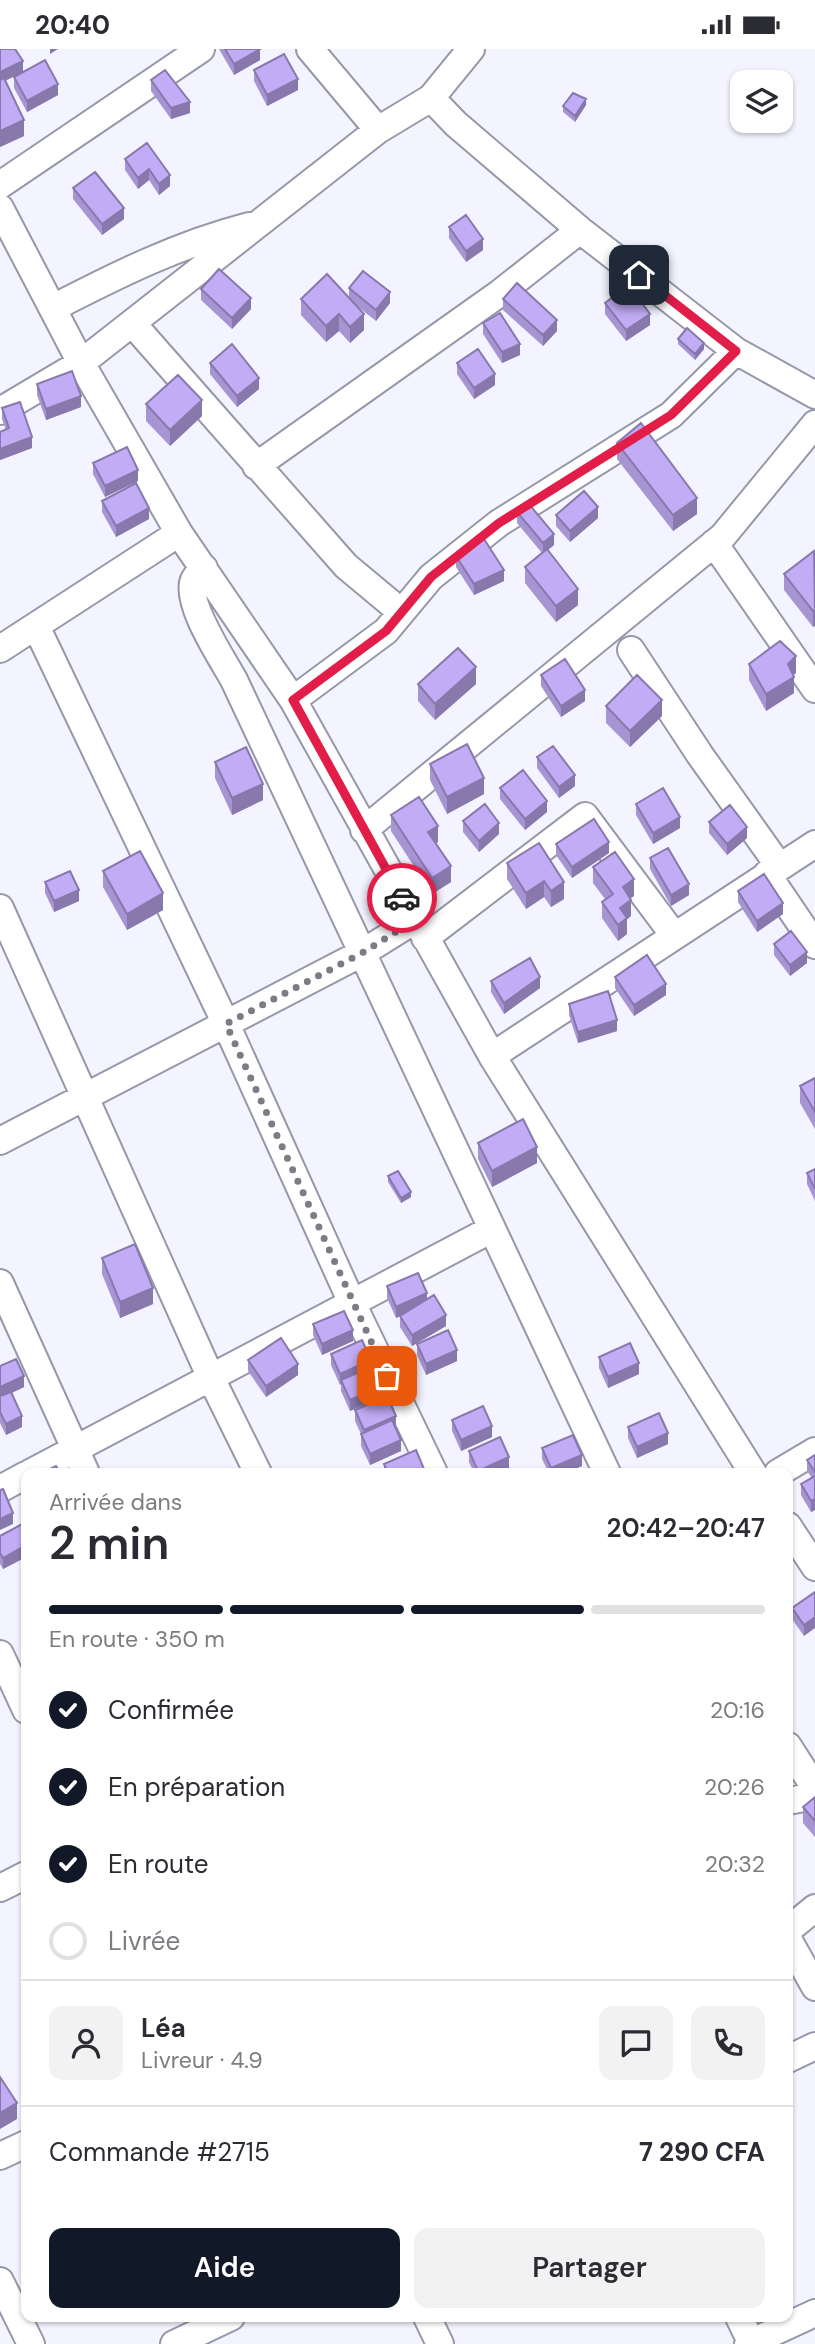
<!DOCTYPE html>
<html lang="fr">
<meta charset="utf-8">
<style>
body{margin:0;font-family:"DM Sans",sans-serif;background:#f2f2f3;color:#2b2b33;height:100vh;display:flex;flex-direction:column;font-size:26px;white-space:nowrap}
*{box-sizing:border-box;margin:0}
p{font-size:23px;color:#7c7c81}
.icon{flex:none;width:38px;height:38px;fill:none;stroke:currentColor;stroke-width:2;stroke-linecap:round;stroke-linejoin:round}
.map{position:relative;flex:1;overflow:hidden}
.sheet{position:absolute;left:21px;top:1419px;width:772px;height:854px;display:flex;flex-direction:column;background:#fff;border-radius:14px;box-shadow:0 2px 5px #0004}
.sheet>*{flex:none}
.tools{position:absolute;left:730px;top:21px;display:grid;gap:14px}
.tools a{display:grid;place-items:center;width:63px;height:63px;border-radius:14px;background:#fff;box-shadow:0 2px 5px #0004;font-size:35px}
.pin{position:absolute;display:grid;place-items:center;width:60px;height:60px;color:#fff;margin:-30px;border-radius:14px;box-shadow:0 4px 10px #0006}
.courier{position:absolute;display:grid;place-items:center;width:70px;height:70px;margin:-35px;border:5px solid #e11d48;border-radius:50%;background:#fff;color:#222;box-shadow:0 2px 9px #0007}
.overview em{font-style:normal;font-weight:600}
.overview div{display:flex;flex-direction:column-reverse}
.overview{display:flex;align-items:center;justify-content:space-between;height:119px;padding:0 28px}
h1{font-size:46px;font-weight:600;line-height:52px}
.bar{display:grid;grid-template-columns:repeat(4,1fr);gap:10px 7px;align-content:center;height:84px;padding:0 28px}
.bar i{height:9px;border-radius:5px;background:#e1e1e2}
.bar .on{background:#111827}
.bar p{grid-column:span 4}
.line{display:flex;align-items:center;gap:18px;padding:0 28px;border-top:2px solid #e1e1e2}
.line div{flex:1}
.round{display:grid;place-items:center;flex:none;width:74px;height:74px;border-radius:14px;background:#f2f2f3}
ol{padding:0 28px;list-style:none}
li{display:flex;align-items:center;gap:21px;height:77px}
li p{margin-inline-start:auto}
li .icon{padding:7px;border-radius:50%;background:#111827;color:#fff;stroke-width:4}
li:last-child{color:#7c7c81}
li i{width:38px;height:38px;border:4px solid #e1e1e2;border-radius:50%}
.primary-button{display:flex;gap:14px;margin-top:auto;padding:14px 28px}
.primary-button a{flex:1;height:80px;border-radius:14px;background:#111827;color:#fff;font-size:28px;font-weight:600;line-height:80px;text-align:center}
.primary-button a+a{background:#f2f2f3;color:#2b2b33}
.status{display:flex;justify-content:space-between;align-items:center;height:49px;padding:0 35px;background:#fff;direction:ltr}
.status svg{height:19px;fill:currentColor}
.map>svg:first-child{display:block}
</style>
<div class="status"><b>20:40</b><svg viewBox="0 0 49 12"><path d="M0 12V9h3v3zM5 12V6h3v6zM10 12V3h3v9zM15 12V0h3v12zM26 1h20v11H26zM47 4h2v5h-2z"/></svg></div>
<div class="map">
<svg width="815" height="2295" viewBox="0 0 815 2295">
<rect width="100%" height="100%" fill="#f3f4ff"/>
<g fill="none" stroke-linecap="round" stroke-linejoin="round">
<defs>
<path id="minor" d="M310,0L378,81
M431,49L456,75L580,181L736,302L815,346
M0,136L201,0
M0,159L81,314L179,484L293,651L492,1007L753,1424
M53,259C117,226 179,195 249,177
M132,274L346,517L400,562
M0,362L81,314L378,81L431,49L471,0
M256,417L500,244L580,181
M714,494L815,640
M204,519C201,522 196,527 194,531C184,553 223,611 234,631L607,1424
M36,577L226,975L352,1254L434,1424
M0,600L179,484
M631,601L700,706L779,817
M293,651L386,582L431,528L499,474L671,366L736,302
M364,781L723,487L815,375
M767,825L815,896
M0,859L211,1329L258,1424
M425,889L585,767L673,885
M492,1007L815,795
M0,1092L362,904L415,871
M0,1234L86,1424
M30,1424L492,1180
M778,1424L815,1402
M0,1440L26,1426
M788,1477L815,1518
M0,1605L26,1661
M788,1697L815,1739
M788,1752L815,1747
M0,1839L26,1826
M788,1881L815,1859
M788,1890L815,1938
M788,2010L815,1997
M0,2107L26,2095
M0,2232L31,2295
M427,2268L440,2295
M739,2268L752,2295
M174,2295L231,2268
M748,2295L815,2264"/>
</defs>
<!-- minor casing -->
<use href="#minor" stroke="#9698a9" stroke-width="30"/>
<!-- minor -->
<use href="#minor" stroke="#fff" stroke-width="26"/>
</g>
<!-- wall -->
<path fill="#a794d3" d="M0,0L23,23L58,46L27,63L14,39V28L21,24L5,32L24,87L0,98Z
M219,0H260V11L234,26Z
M254,21L298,41L267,57L254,32Z
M151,31L190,64L171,70L151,42Z
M586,56L575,73L563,63V57Z
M147,94L170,137L159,146L149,131L138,140L125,121V110Z
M73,139L124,170L102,186L73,150Z
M449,178L483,201L466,213L449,189Z
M349,239L390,254L376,272L352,253L364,281L350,294L339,282L326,293L301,266V250H349Z
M201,240L251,260L232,280L201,251Z
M503,250L557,282L543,297L503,261Z
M605,254L650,276L626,292L605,265Z
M483,274L520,306L502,314L483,285Z
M678,290L704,300L695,311L678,295Z
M210,314L259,340L237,358L210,325Z
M457,314L495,336L474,350L457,325Z
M37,335L81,358L46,371L37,346Z
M146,355L202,367L170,397L146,372Z
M2,359L32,399L0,411V383L6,381L2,370Z
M617,394L697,465L673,482L617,410Z
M93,414L138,432L105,448L93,425Z
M102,452L149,470L116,488L102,463Z
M517,463L554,496L548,501L578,556L556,573L525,534V518L542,504L517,474Z
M556,466L598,469L570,493L556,477Z
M814,502L813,578L784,541V525Z
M456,507L504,532L474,546L456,518Z
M749,615L796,624L793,626L794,644L766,662L749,631Z
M541,626L585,652L561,668L541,637Z
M418,635H476L435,671L418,652Z
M606,657L662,667L630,698L606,674Z
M537,708L575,737L559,749L537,719Z
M215,713L263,751L232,766L215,729Z
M430,715L484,745L447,765L430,731Z
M500,739L547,763L525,781L500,750Z
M636,755L680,779L653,795L636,766Z
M391,766L438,793L436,794L451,833L432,845L391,782Z
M463,772L499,785L479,803L463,783Z
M709,773L747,789L727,806L709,784Z
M539,794L564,850L551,858L544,848L526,860L507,830V814Z
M556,795L609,804L572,829L556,806Z
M650,809L689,846L671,857L650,820Z
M593,818L634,847L630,849L631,867L627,870V885L618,892L602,869V853L605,850L593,834Z
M103,822L163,861L127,881L103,838Z
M45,833L79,852L54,863L45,844Z
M738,842L783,865L757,883L738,853Z
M774,895L807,914L790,927L774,906Z
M615,928L666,946L634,967L615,939Z
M491,932L540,939L504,965L491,943Z
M569,955L617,982L578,994L569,966Z
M815,1029V1080L800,1054V1037Z
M478,1094L537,1114L492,1138L478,1110Z
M815,1120V1152L807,1135V1124Z
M388,1127L411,1148L401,1154L388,1133Z
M102,1209L153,1255L120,1269L102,1225Z
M387,1237L427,1250L446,1277L412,1297L400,1278V1267L396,1269L387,1249Z
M313,1275L353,1292L322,1306L313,1286Z
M417,1295L457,1312L426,1326L417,1306Z
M331,1305L371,1318L382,1348L350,1362L341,1342V1335L340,1336L331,1316Z
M599,1308L639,1325L608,1339L599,1319Z
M248,1311L298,1326L266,1348L248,1322Z
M0,1317L24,1338L12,1344L22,1378L6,1386L0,1374Z
M355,1361L395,1379L401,1402L370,1416L361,1397V1385L355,1372Z
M452,1371L492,1388L461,1402L452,1382Z
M628,1378L668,1395L637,1409L628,1389Z
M542,1399L582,1417L565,1424H549L542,1410Z
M469,1402L509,1419L498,1424H474L469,1413Z
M815,1406V1461L811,1463L801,1446V1435L812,1429L807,1422V1411Z
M384,1415L424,1424H384Z
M26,1474V1508L3,1520L0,1515V1487Z
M815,1543L804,1587L792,1570V1559Z
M815,1748V1788L803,1774V1758Z"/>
<!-- shaded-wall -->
<path fill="#8878ac" d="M50,0H58L50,5Z
M260,0V11L234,26V15Z
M23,12V23L0,34V23Z
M298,30V41L267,57V46Z
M58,35V46L27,63V52Z
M586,50V56L575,73V67Z
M190,53V64L171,70V59Z
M24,71V87L0,98V82Z
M149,120V131L138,140V129Z
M170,126V137L159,146V135Z
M124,159V170L102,186V175Z
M483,190V201L466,213V202Z
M390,243V254L376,272V261Z
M251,249V260L232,280V269Z
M339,265V282L326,293V277Z
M364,265V281L350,294V278Z
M650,265V276L626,292V281Z
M557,271V282L543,297V286Z
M704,294V300L695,311V305Z
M520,295V306L502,314V303Z
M495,325V336L474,350V339Z
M259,329V340L237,358V347Z
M81,347V358L46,371V360Z
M202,351V367L170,397V381Z
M32,388V399L0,411V400Z
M138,421V432L105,448V437Z
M697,449V465L673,482V466Z
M598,458V469L570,493V482Z
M149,459V470L116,488V477Z
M554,485V496L543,505V494Z
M504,521V532L474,546V535Z
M578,540V556L556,573V557Z
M815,561V577L813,578V562Z
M796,607V624L788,631V615Z
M476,618V635L435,671V655Z
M794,628V644L766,662V645Z
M585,641V652L561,668V657Z
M662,651V667L630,698V682Z
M575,726V737L559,749V738Z
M484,729V745L447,765V748Z
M263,735V751L232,766V749Z
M547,752V763L525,781V770Z
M680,768V779L653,795V784Z
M499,774V785L479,803V792Z
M438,777V793L428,799V783Z
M747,778V789L727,806V795Z
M609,793V804L572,829V818Z
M451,817V833L432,845V829Z
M634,830V847L623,854V838Z
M544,832V848L526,860V844Z
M564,833V850L551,858V842Z
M689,835V846L671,857V846Z
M79,841V852L54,863V852Z
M163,844V861L127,881V865Z
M631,851V867L627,870V885L618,892V876L620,859Z
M783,854V865L757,883V872Z
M807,903V914L790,927V916Z
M540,928V939L504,965V954Z
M666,935V946L634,967V956Z
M617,971V982L578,994V983Z
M537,1098V1114L492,1138V1122Z
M411,1143V1148L401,1154V1149Z
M153,1239V1255L120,1269V1253Z
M427,1244V1255L396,1269V1258Z
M446,1266V1277L412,1297V1286Z
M353,1281V1292L322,1306V1295Z
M457,1301V1312L426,1326V1315Z
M371,1311V1322L341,1331V1335L340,1336V1325Z
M639,1314V1325L608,1339V1328Z
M298,1315V1326L266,1348V1337Z
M24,1327V1338L0,1349V1338Z
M382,1337V1348L350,1362V1351Z
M22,1367V1378L6,1386V1375Z
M396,1367V1378L364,1392V1381Z
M492,1377V1388L461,1402V1391Z
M668,1384V1395L637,1409V1398Z
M401,1391V1402L370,1416V1405Z
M582,1406V1417L565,1424H551V1419Z
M509,1408V1419L498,1424H478V1422Z
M815,1450V1461L811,1463V1452Z
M13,1464V1475L0,1481V1470Z
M26,1496V1508L3,1520V1509Z
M815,1568V1579L804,1587V1576Z
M17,2054V2070L0,2080V2064Z
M168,2268H175L168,2273Z"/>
<!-- building -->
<path fill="#c2acf5" stroke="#8878ac" stroke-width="2" d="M0,0H15L23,12L0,23Z
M225,0H260L234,15Z
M284,5L298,30L267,46L254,21Z
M45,11L58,35L27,52L14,28Z
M165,21L190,53L171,59L151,31Z
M4,29L24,71L0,82V31Z
M573,44L586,50L575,67L563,57Z
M147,94L170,126L159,135L149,120L138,129L125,110Z
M95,123L124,159L102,175L73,139Z
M466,166L483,190L466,202L449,178Z
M219,220L251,249L232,269L201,240Z
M363,222L390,243L376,261L349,239Z
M327,225L364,265L350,278L339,265L326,277L301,250Z
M517,234L557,271L543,286L503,250Z
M629,236L650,265L626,281L605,254Z
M500,264L520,295L502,303L483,274Z
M687,279L704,294L695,305L678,290Z
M232,295L259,329L237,347L210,314Z
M478,300L495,325L474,339L457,314Z
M72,322L81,347L46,360L37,335Z
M178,326L202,351L170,381L146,355Z
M20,353L32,388L0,400V383L9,379L2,359Z
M641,374L697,449L673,466L617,394Z
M127,398L138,421L105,437L93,414Z
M136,434L149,459L116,477L102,452Z
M584,442L598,458L570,482L556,466Z
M528,454L554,485L543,494L517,463Z
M484,490L504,521L474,535L456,507Z
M547,500L578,540L556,557L525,518Z
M814,502L815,561L813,562L784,525Z
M780,592L796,607L788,615L794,628L766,645L749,615Z
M458,599L476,618L435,655L418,635Z
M565,610L585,641L561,657L541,626Z
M637,626L662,651L630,682L606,657Z
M467,695L484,729L447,748L430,715Z
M553,697L575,726L559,738L537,708Z
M246,698L263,735L232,749L215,713Z
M523,721L547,752L525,770L500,739Z
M663,739L680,768L653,784L636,755Z
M419,748L438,777L428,783L451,817L432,829L391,766Z
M485,755L499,774L479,792L463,772Z
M730,756L747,778L727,795L709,773Z
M594,770L609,793L572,818L556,795Z
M539,794L564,833L551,842L544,832L526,844L507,814Z
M668,799L689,835L671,846L650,809Z
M140,802L163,844L127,865L103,822Z
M615,803L634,830L623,838L631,851L620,859L627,869L618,876L602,853L613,845L593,818Z
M70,822L79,841L54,852L45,833Z
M764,825L783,854L757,872L738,842Z
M791,882L807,903L790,916L774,895Z
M647,906L666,935L634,956L615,928Z
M530,909L540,928L504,954L491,932Z
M608,942L617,971L578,983L569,955Z
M815,1029V1063L800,1037Z
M523,1070L537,1098L492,1122L478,1094Z
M815,1120V1140L807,1124Z
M398,1122L411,1143L401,1149L388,1127Z
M135,1195L153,1239L120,1253L102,1209Z
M418,1224L427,1244L396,1258L387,1237Z
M434,1246L446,1266L412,1286L400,1267Z
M344,1262L353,1281L322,1295L313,1275Z
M448,1281L457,1301L426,1315L417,1295Z
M281,1289L298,1315L266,1337L248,1311Z
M362,1291L371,1311L340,1325L331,1305Z
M630,1294L639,1314L608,1328L599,1308Z
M16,1310L24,1327L0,1338V1317Z
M373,1317L382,1337L350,1351L341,1331Z
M11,1343L22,1367L6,1375L0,1363V1347Z
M387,1347L396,1367L364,1381L355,1361Z
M483,1357L492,1377L461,1391L452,1371Z
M659,1364L668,1384L637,1398L628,1378Z
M392,1371L401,1391L370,1405L361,1385Z
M573,1386L582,1406L551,1419L542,1399Z
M500,1388L509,1408L478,1422L469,1402Z
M416,1401L424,1420L415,1424H388L384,1415Z
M815,1406V1423L807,1411Z
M56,1417L60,1424H42Z
M815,1427V1450L811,1452L801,1435Z
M3,1440L13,1464L0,1470V1441Z
M26,1473V1496L3,1509L0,1504V1487Z
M815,1543V1568L804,1576L792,1559Z
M815,1748V1772L803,1758Z
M0,2028L17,2054L0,2064Z"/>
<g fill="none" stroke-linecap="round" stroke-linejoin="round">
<!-- done -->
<path stroke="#7b7c85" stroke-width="7" stroke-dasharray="0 12.6" d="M387,1327L226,975L362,904L415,871L402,849"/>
<!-- route -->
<path stroke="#e11d48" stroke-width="9" d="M402,849L293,651L386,582L431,528L499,474L671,366L736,302L639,226"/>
</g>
</svg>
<div class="tools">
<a><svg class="icon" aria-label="layers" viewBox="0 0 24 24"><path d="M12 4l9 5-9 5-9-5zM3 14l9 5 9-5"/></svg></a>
</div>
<div class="pin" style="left:387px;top:1327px;background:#ea580c"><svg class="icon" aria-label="bag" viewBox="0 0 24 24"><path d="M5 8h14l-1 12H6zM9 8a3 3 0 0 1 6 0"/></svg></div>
<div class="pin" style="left:639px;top:226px;background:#1f2937"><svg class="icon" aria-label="home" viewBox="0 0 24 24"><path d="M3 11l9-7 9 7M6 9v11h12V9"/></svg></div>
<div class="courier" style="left:402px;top:849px"><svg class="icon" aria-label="car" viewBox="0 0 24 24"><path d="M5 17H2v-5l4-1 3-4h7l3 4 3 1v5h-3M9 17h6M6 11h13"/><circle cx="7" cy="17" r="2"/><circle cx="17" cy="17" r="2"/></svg></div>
<section class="sheet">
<div class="overview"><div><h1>2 min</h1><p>Arrivée dans</p></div><em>20:42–20:47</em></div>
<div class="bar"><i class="on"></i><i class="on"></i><i class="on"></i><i></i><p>En route · 350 m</p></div>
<ol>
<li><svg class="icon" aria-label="check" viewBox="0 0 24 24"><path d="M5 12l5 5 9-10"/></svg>Confirmée<p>20:16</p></li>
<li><svg class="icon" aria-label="check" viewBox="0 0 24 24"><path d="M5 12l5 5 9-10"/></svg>En préparation<p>20:26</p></li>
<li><svg class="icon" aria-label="check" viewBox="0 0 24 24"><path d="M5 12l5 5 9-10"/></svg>En route<p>20:32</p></li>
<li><i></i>Livrée</li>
</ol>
<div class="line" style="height:126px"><a class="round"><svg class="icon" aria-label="person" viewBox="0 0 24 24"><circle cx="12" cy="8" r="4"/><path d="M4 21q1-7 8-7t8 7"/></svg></a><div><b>Léa</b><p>Livreur · 4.9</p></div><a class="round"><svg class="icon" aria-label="chat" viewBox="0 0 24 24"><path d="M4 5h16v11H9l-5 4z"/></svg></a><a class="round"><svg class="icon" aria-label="phone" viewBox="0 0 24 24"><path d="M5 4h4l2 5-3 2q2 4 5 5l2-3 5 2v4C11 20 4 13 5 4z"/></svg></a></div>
<div class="line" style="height:91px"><div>Commande #2715</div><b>7 290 CFA</b></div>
<div class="primary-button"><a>Aide</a><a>Partager</a></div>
</section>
</div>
